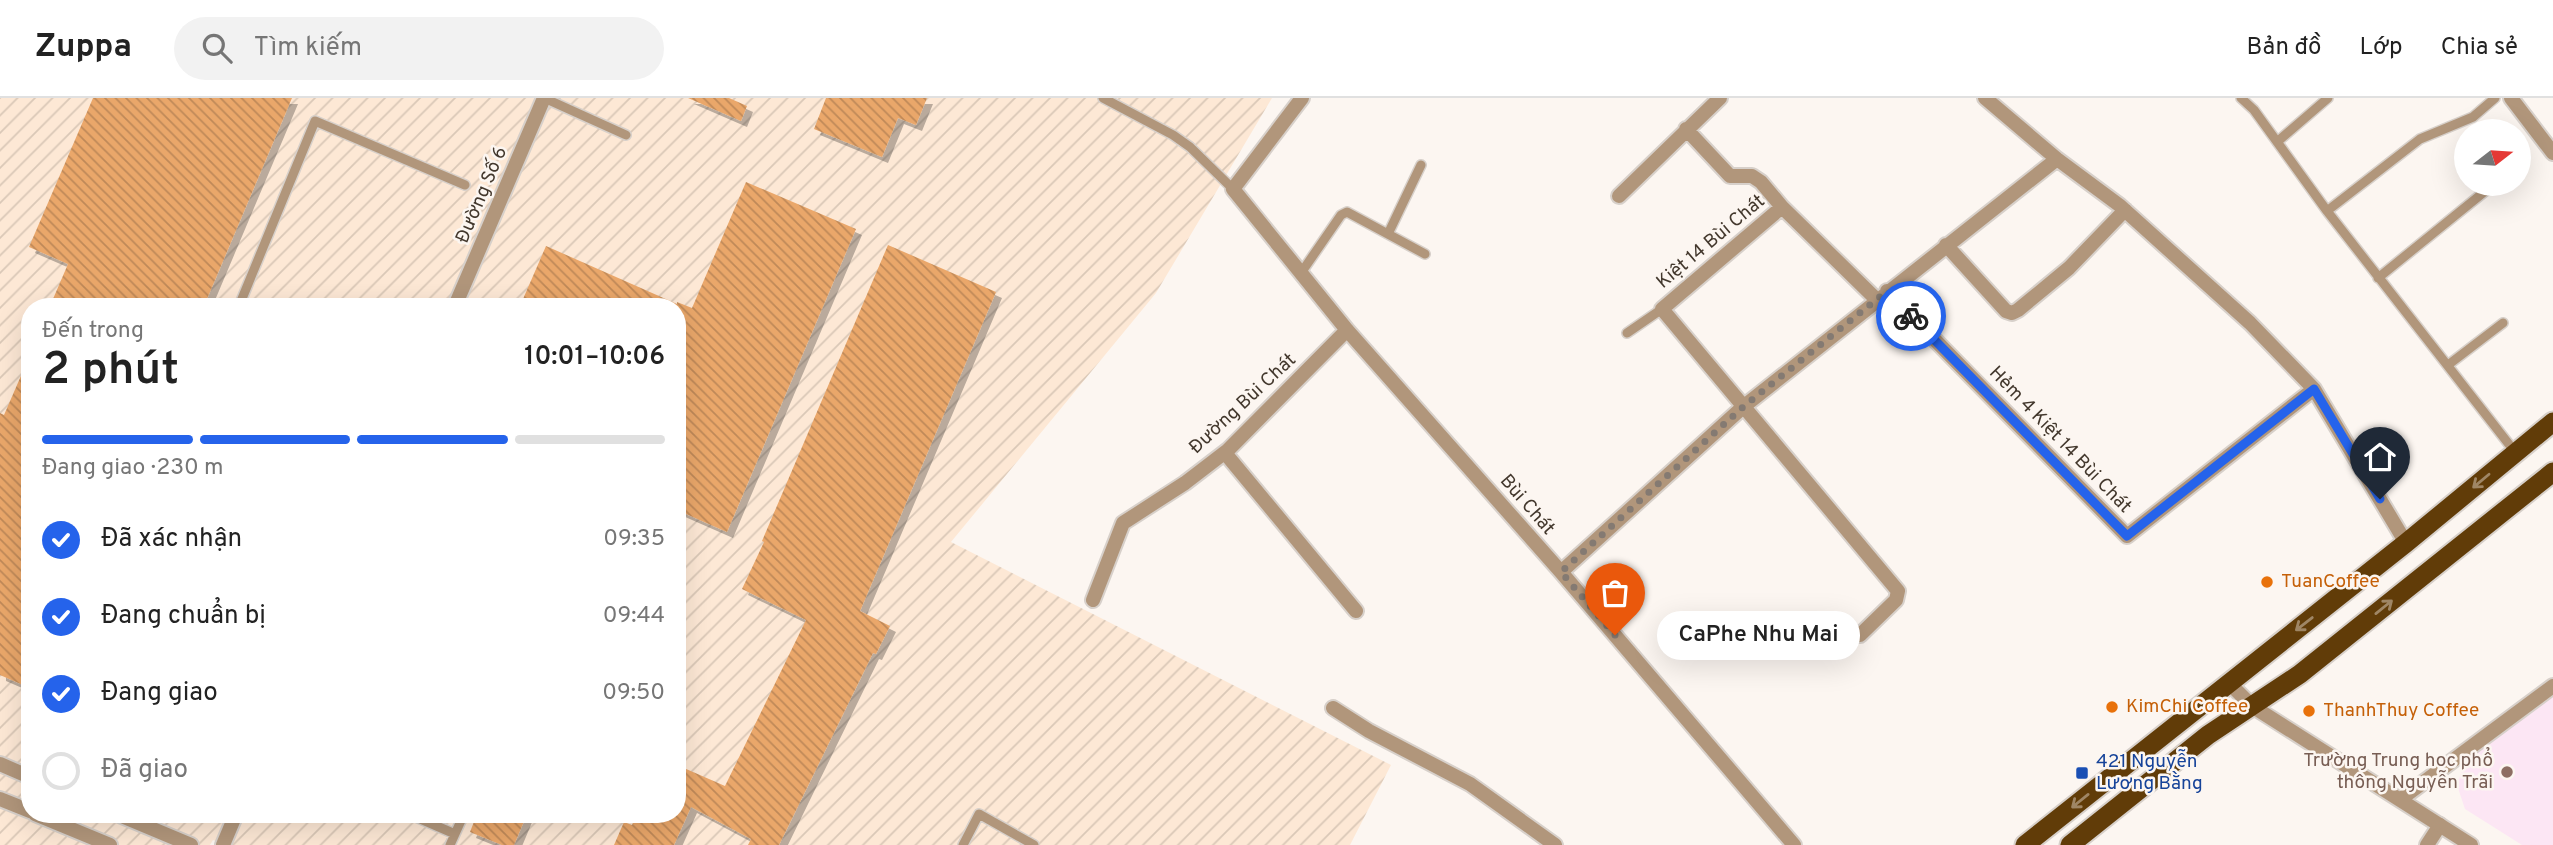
<!DOCTYPE html>
<html lang="vi">
<meta charset="utf-8">
<style>
body{margin:0;font-family:Overpass,sans-serif;background:#f2f2f2;color:#222;height:100vh;display:flex;flex-direction:column;font-size:26px;white-space:nowrap}
*{box-sizing:border-box;margin:0}
p{font-size:23px;color:#767676}
.icon{flex:none;width:38px;height:38px;fill:none;stroke:currentColor;stroke-width:2;stroke-linecap:round;stroke-linejoin:round}
.map{position:relative;flex:1;overflow:hidden}
.details{position:absolute;left:21px;top:200px;width:665px;height:525px;display:flex;flex-direction:column;background:#fff;border-radius:28px;box-shadow:0 7px 28px #0002}
.details>*{flex:none}
.needle{width:46px;rotate:73deg}
.tools{position:absolute;left:2454px;top:21px;display:grid;gap:14px}
.tools a{display:grid;place-items:center;width:77px;height:77px;border-radius:50%;background:#fff;box-shadow:0 7px 28px #0002;font-size:35px}
.pin{position:absolute;display:grid;place-items:center;width:60px;height:60px;color:#fff;margin:-72px -30px;border-radius:50% 50% 50% 0;rotate:-45deg;box-shadow:0 0 7px #0007}
.pin .icon{rotate:45deg}
.courier{position:absolute;display:grid;place-items:center;width:70px;height:70px;margin:-35px;border:5px solid #2563eb;border-radius:50%;background:#fff;color:#222;box-shadow:0 2px 9px #0007}
.bubble{position:absolute;height:49px;border-radius:24px;background:#fff;box-shadow:0 7px 28px #0002;font-size:23px;font-weight:600;line-height:49px;text-align:center}
.summary em{font-style:normal;font-weight:600}
.summary div{display:flex;flex-direction:column-reverse}
.summary{display:flex;align-items:center;justify-content:space-between;height:119px;padding:0 21px}
h1{font-size:46px;font-weight:600;line-height:52px}
.bar{display:grid;grid-template-columns:repeat(4,1fr);gap:10px 7px;align-content:center;height:84px;padding:0 21px}
.bar i{height:9px;border-radius:5px;background:#e0e0e0}
.bar .current{background:#2563eb}
.bar p{grid-column:span 4}
ol{padding:0 21px;list-style:none}
li{display:flex;align-items:center;gap:21px;height:77px}
li p{margin-inline-start:auto}
li .icon{padding:7px;border-radius:50%;background:#2563eb;color:#fff;stroke-width:4}
li:last-child{color:#767676}
li i{width:38px;height:38px;border:4px solid #e0e0e0;border-radius:50%}
header{display:flex;align-items:center;gap:42px;box-sizing:border-box;height:98px;padding:0 35px;background:#fff;border-bottom:2px solid #e0e0e0}
header strong{font-size:33px}
nav{display:flex;gap:38px;margin-inline-start:auto;font-size:24px}
.search{width:490px;height:63px;background:#f2f2f2;display:flex;align-items:center;gap:18px;box-sizing:border-box;padding:0 24px;border-radius:38px;color:#767676;font-size:26px}
.map>svg:first-child{display:block}
</style>
<header>
<strong>Zuppa</strong>
<div class="search"><svg class="icon" aria-label="search" viewBox="0 0 24 24"><circle cx="10" cy="10" r="6"/><path d="M15 15l6 6"/></svg>Tìm kiếm</div>
<nav><a>Bản đồ</a><a>Lớp</a><a>Chia sẻ</a></nav>
</header>
<div class="map">
<svg width="2553" height="747" viewBox="0 0 2553 747">
<defs>
<pattern id="industrial-furrows" width="10" height="10" patternUnits="userSpaceOnUse" patternTransform="scale(1.75)"><rect width="10" height="10" fill="#fde8d5"/><path d="M-1 1l2-2M0 10L10 0M9 11l2-2" fill="none" stroke="#dac8b7"/></pattern>
<pattern id="building-back-hatch" width="6" height="6" patternUnits="userSpaceOnUse" patternTransform="scale(1.75)"><rect width="6" height="6" fill="#eaa76a"/><path d="M-1 5l2 2M0 0l6 6M5-1l2 2" fill="none" stroke="#bf8958"/></pattern>
<filter id="shadow"><feDropShadow dx="6" dy="6" stdDeviation="0" flood-color="#0004"/></filter>
</defs>
<rect width="100%" height="100%" fill="#fcf6f1"/>
<!-- industrial -->
<path fill="url(#industrial-furrows)" fill-rule="evenodd" d="M0,0H1272L1156,195L951,444L1391,667L1350,747H225L213,742L210,747H0ZM30,208H677V716H30Z"/>
<!-- education -->
<path fill="#fce6f4" d="M2553,596V747H2522L2465,711L2457,687L2466,661Z"/>
<!-- building -->
<path fill="url(#building-back-hatch)" filter="url(#shadow)" d="M93,0H292L204,208H50L68,166L29,149Z
M688,0H729L747,8L741,23Z
M826,0H927L916,27L898,20L882,59L814,31Z
M746,84L856,131L727,434L677,412V246L683,232L677,230V208H520L546,148L677,206V204L692,210Z
M888,147L996,194L860,513L890,528L876,556L873,555L779,747H748L751,741L691,709L674,747H614L624,724L632,727L637,716H677V667L725,688L806,522L742,491L764,444L762,443Z
M30,257V590L0,577V315L4,317Z
M477,716H527L514,747H502L470,734Z"/>
<g fill="none" stroke-linecap="round" stroke-linejoin="round">
<defs>
<path id="service" d="M544,0L626,37
M1103,0L1173,37L1190,49L1233,91
M2241,0L2254,12L2327,113L2515,354
M2277,44L2328,0
M2327,113L2420,41L2473,19L2495,0
M1388,136L1421,67
M1301,175L1341,117L1347,114L1425,156
M2378,180L2494,86
M239,208L315,23L465,87
M1627,235L1662,211
M2448,267L2503,225
M409,716L455,736
M450,747L464,716
M963,747L979,716L1034,747"/>
<path id="minor" d="M1302,0L1233,91L1347,232L1561,474L1794,747
M1985,0L2057,61L2119,107L2250,225L2314,291L2406,445
M2511,0L2553,55
M1686,31L1730,78H1752L1761,84L1782,109
M1619,98L1720,0
M1946,147L2006,213L2012,215L2018,212L2069,170L2125,112
M1887,193L2127,438L2314,291
M455,208L544,0
M1225,355L1356,513
M1561,474L1743,309L2057,61
M1093,502L1123,425L1185,385L1228,352L1347,232
M1860,537L1896,502L1898,493L1662,211L1782,109L1876,201
M1333,610L1369,633L1470,686L1555,747
M2401,701L2553,588
M223,747L236,716
M2427,747L2440,727"/>
<path id="tertiary" d="M2228,584L2252,608L2471,747
M0,666L30,679
M0,701L30,713
M35,716L110,747
M117,716L191,747"/>
<path id="trunk" d="M2025,747L2406,445L2553,324
M2070,747L2208,637L2300,576L2553,374"/>
</defs>
<!-- service casing -->
<use href="#service" stroke="#d7d0ca" stroke-width="12"/>
<!-- minor casing -->
<use href="#minor" stroke="#d7d0ca" stroke-width="18"/>
<!-- tertiary casing -->
<use href="#tertiary" stroke="#d7d0ca" stroke-width="18"/>
<!-- trunk casing -->
<use href="#trunk" stroke="#d7d0ca" stroke-width="23"/>
<!-- service -->
<use href="#service" stroke="#b1967b" stroke-width="9"/>
<!-- minor -->
<use href="#minor" stroke="#b1967b" stroke-width="14"/>
<!-- tertiary -->
<use href="#tertiary" stroke="#b1967b" stroke-width="14"/>
<!-- trunk -->
<use href="#trunk" stroke="#613c08" stroke-width="19"/>
</g>
<!-- one-way arrows -->
<defs><path id="oneway-shaft" d="M-6 0H5M1.5-3L5.5 0L1.5 3" fill="none" stroke-width="1.6" stroke-linecap="round" stroke-linejoin="round" transform="scale(1.75)"/></defs>
<g stroke="#9f8665">
<use href="#oneway-shaft" transform="translate(2481 383) rotate(140)"/>
<use href="#oneway-shaft" transform="translate(2384 509) rotate(-39)"/>
<use href="#oneway-shaft" transform="translate(2304 526) rotate(142)"/>
<use href="#oneway-shaft" transform="translate(2080 703) rotate(141)"/>
</g>
<g fill="none" stroke-linecap="round" stroke-linejoin="round">
<!-- done -->
<path stroke="#847a72" stroke-width="7" stroke-dasharray="0 12.6" d="M1615,537L1561,474L1743,309L1887,193L1911,218"/>
<!-- route -->
<path stroke="#2563eb" stroke-width="9" d="M1911,218L2127,438L2314,291L2380,401"/>
</g>
<!-- markers -->
<g fill="#e8710a" stroke="#fcf6f1" stroke-width="2.5">
<circle cx="2267" cy="484" r="7"/>
<circle cx="2112" cy="609" r="7"/>
<circle cx="2309" cy="613" r="7"/>
</g>
<circle fill="#8d6e63" stroke="#fcf6f1" stroke-width="2.5" cx="2507" cy="674" r="7"/>
<rect fill="#1a4fb4" stroke="#fcf6f1" stroke-width="2.5" x="2075" y="668" width="14" height="14" rx="3.5"/>
<g text-anchor="middle" dominant-baseline="central" stroke-width="5" stroke-linejoin="round" paint-order="stroke">
<!-- street labels -->
<g font-size="19" fill="#43382d" stroke="#fcf6f1">
<text transform="translate(482 97) rotate(-67)">Đường Số 6</text>
<text transform="translate(1711 144) rotate(-40)">Kiệt 14 Bùi Chát</text>
<text transform="translate(1243 306) rotate(-43)">Đường Bùi Chát</text>
<text transform="translate(2060 342) rotate(46)">Hẻm 4 Kiệt 14 Bùi Chát</text>
<text transform="translate(1527 407) rotate(49)">Bùi Chát</text>
</g>
<!-- food labels -->
<g font-size="19" fill="#c56008" stroke="#fcf6f1" text-anchor="start">
<text x="2281" y="484">TuanCoffee</text>
<text x="2126" y="609">KimChi Coffee</text>
<text x="2323" y="613">ThanhThuy Coffee</text>
</g>
<!-- education labels -->
<g font-size="19" fill="#785e54" stroke="#fcf6f1" text-anchor="end">
<text x="2493" y="663">Trường Trung học phổ<tspan x="2493" dy="22">thông Nguyễn Trãi</tspan></text>
</g>
<!-- transit labels -->
<g font-size="19" fill="#164399" stroke="#fcf6f1" text-anchor="start">
<text x="2096" y="664">421 Nguyễn<tspan x="2096" dy="22">Lương Bằng</tspan></text>
</g>
</g>
</svg>
<div class="tools">
<a><svg class="needle" viewBox="-14 -14 28 28"><path d="M0-13l5 13h-10z" fill="#e53935"/><path d="M0 13l5-13h-10z" fill="#767676"/></svg></a>
</div>
<div class="pin" style="left:1615px;top:537px;background:#ea580c"><svg class="icon" aria-label="bag" viewBox="0 0 24 24"><path d="M5 8h14l-1 12H6zM9 8a3 3 0 0 1 6 0"/></svg></div>
<div class="pin" style="left:2380px;top:401px;background:#1f2937"><svg class="icon" aria-label="home" viewBox="0 0 24 24"><path d="M3 11l9-7 9 7M6 9v11h12V9"/></svg></div>
<div class="courier" style="left:1911px;top:218px"><svg class="icon" aria-label="bike" viewBox="0 0 24 24"><circle cx="6" cy="16" r="4"/><circle cx="18" cy="16" r="4"/><path d="M6 16l4-8h5l3 8M10 8l3 8H6M13 5h3"/></svg></div>
<div class="bubble" style="left:1657px;top:513px;width:203px">CaPhe Nhu Mai</div>
<section class="details">
<div class="summary"><div><h1>2 phút</h1><p>Đến trong</p></div><em>10:01–10:06</em></div>
<div class="bar"><i class="current"></i><i class="current"></i><i class="current"></i><i></i><p>Đang giao · 230 m</p></div>
<ol>
<li><svg class="icon" aria-label="check" viewBox="0 0 24 24"><path d="M5 12l5 5 9-10"/></svg>Đã xác nhận<p>09:35</p></li>
<li><svg class="icon" aria-label="check" viewBox="0 0 24 24"><path d="M5 12l5 5 9-10"/></svg>Đang chuẩn bị<p>09:44</p></li>
<li><svg class="icon" aria-label="check" viewBox="0 0 24 24"><path d="M5 12l5 5 9-10"/></svg>Đang giao<p>09:50</p></li>
<li><i></i>Đã giao</li>
</ol>
</section>
</div>
